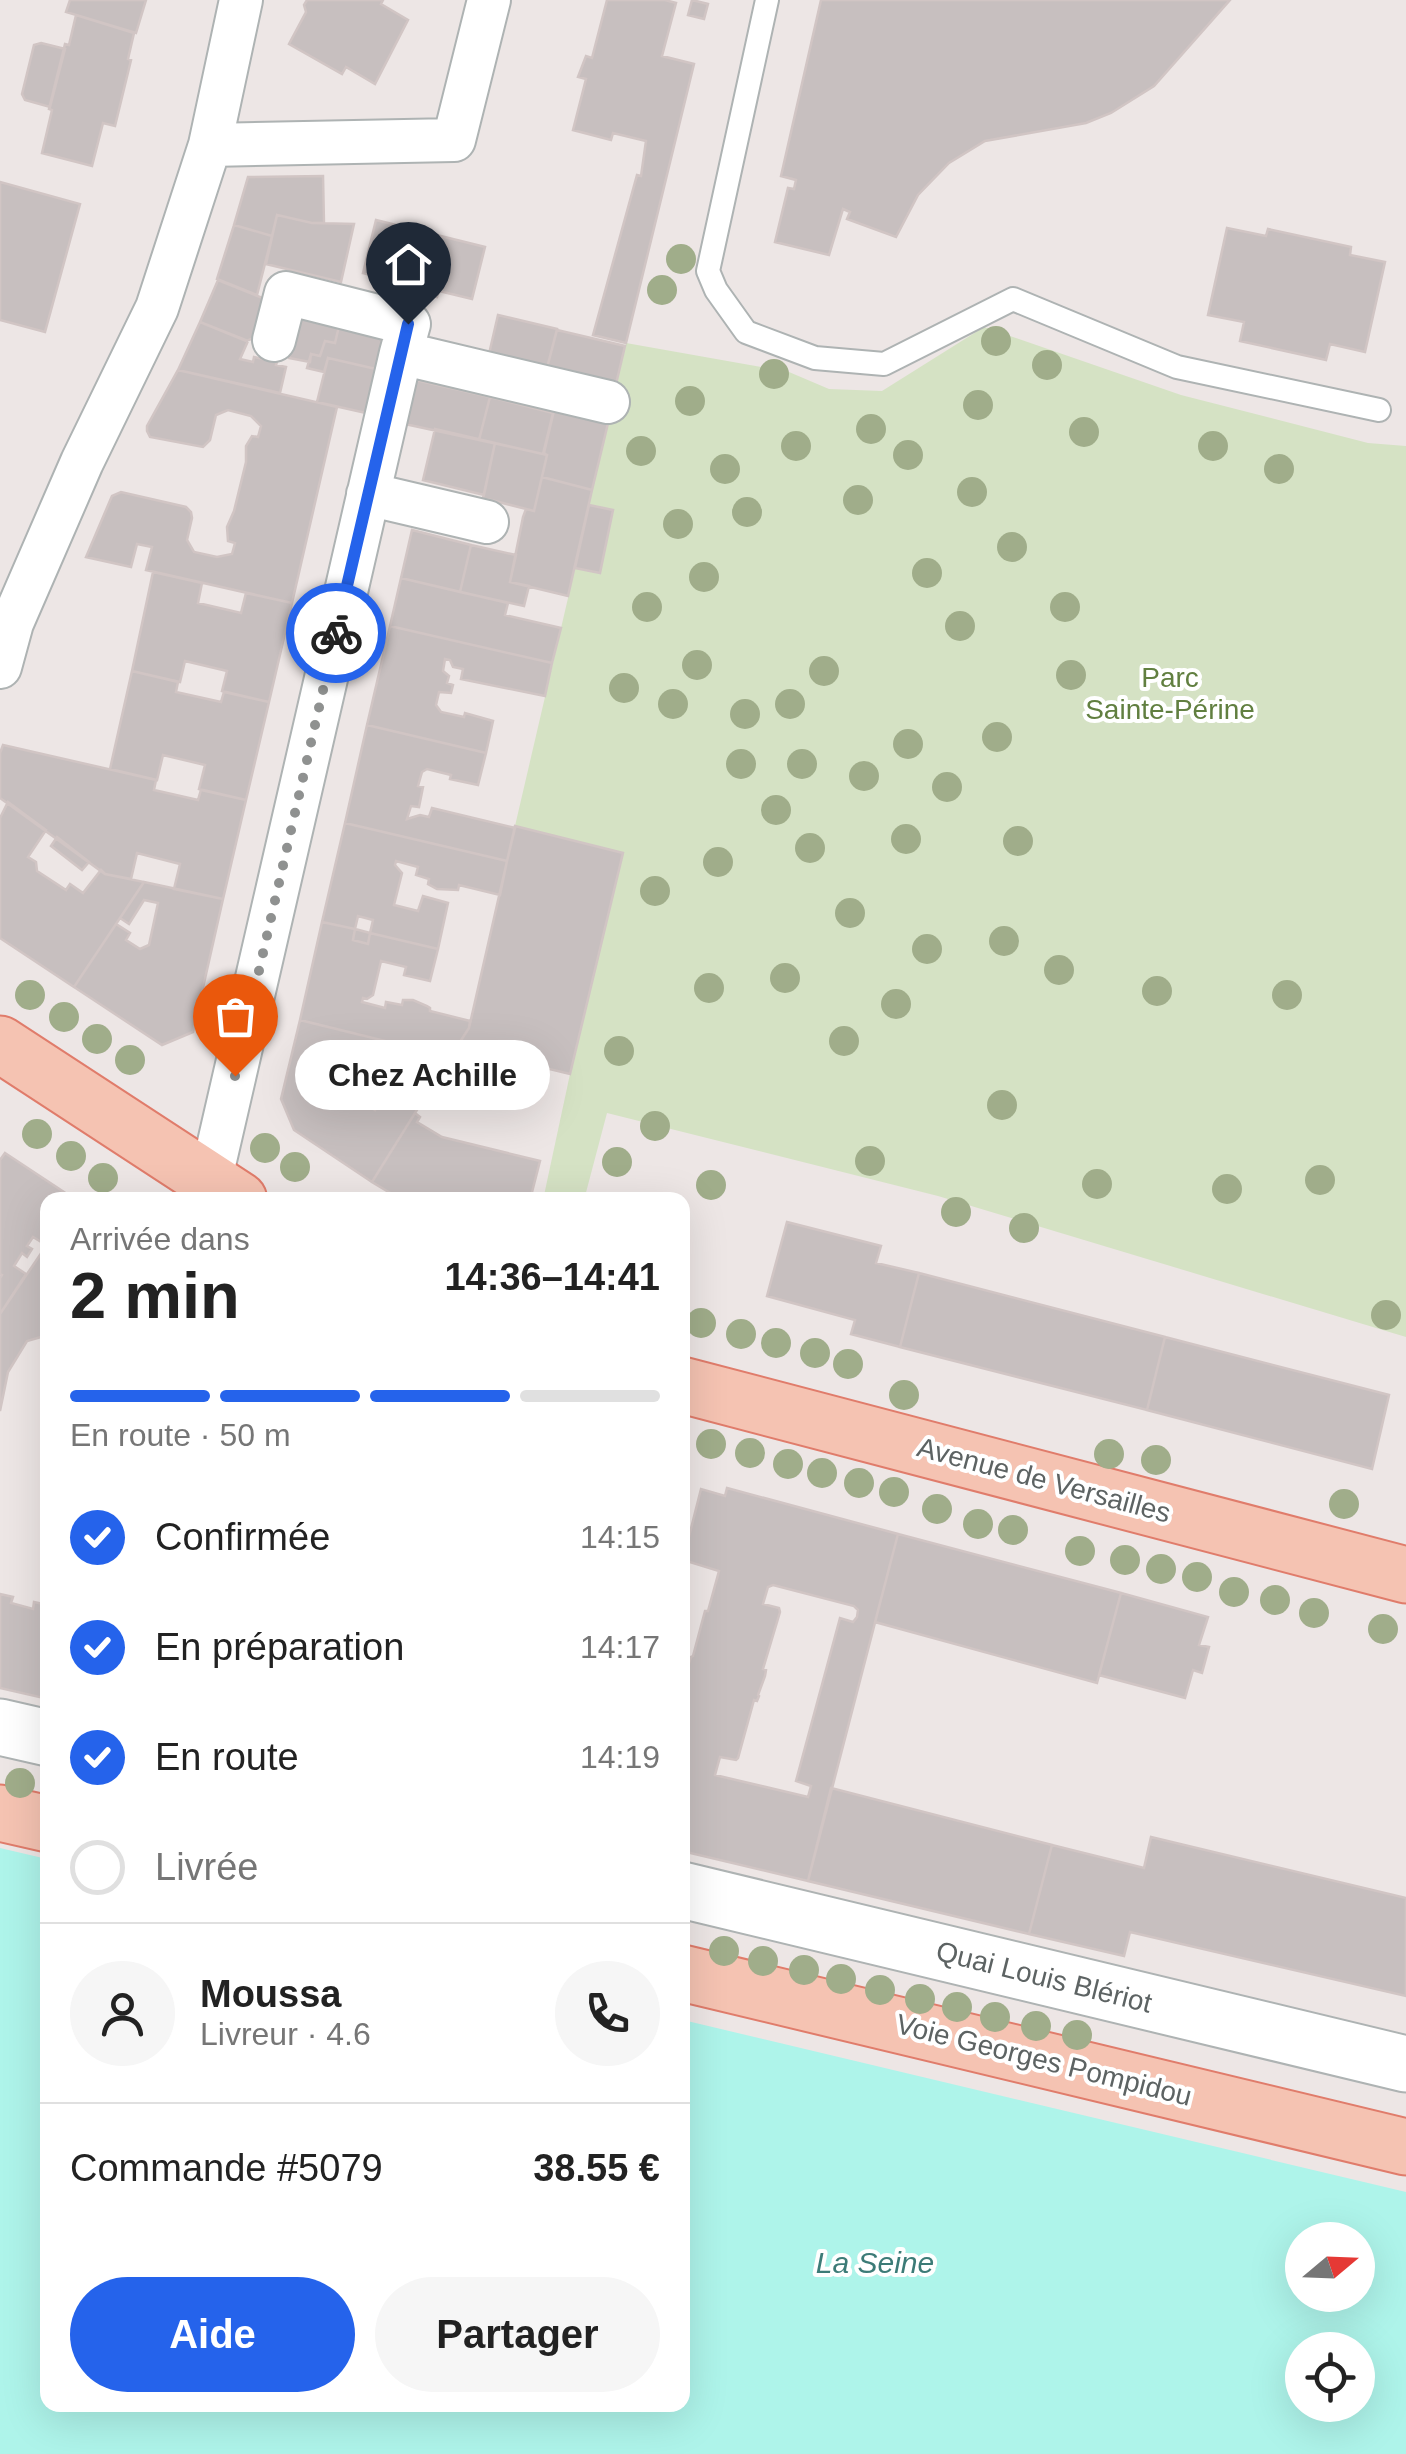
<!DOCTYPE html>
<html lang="fr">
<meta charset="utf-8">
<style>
body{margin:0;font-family:Arial,sans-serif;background:#f6f6f6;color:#222;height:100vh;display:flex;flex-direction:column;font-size:38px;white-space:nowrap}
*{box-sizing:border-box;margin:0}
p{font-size:32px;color:#767676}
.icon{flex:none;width:55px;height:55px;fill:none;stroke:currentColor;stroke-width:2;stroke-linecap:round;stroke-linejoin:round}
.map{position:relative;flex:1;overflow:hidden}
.details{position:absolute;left:40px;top:1192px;width:650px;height:1220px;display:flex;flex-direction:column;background:#fff;border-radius:20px;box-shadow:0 10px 40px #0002}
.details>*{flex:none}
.needle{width:65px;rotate:71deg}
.fabs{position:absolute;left:1285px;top:2222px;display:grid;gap:20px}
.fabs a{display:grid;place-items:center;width:90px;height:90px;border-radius:50%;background:#fff;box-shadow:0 10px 40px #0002;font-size:50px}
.pin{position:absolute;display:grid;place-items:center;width:85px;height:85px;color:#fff;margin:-102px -42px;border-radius:50% 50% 50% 0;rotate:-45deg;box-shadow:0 0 10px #0007}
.pin .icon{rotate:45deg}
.courier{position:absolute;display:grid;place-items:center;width:100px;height:100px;margin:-50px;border:8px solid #2563eb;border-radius:50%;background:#fff;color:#222;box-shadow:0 2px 12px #0007}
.bubble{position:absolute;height:70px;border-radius:35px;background:#fff;box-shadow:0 10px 40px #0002;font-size:32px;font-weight:700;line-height:70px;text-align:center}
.headline em{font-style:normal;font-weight:700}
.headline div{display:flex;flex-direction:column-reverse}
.headline{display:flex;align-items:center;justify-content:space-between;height:170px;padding:0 30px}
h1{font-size:65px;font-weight:700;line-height:75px}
.bar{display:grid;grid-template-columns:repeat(4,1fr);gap:15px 10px;align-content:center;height:120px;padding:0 30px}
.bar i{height:12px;border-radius:8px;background:#e0e0e0}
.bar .current{background:#2563eb}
.bar p{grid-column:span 4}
.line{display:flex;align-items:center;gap:25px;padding:0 30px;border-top:2px solid #e0e0e0}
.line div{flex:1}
.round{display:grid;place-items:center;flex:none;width:105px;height:105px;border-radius:52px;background:#f6f6f6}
ol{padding:0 30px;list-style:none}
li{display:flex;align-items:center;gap:30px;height:110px}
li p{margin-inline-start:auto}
li .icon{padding:10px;border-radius:50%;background:#2563eb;color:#fff;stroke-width:4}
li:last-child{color:#767676}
li i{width:55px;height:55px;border:5px solid #e0e0e0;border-radius:50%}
.action{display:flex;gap:20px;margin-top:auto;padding:20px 30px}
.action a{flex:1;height:115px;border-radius:60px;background:#2563eb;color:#fff;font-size:40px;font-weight:700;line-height:115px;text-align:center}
.action a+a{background:#f6f6f6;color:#222}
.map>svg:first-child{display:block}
</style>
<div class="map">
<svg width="1406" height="2454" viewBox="0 0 1406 2454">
<rect width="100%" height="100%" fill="#ede6e5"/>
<!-- green -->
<path fill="#d5e2c4" d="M984,327L1181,395L1368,443L1406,446V1337L938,1196L607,1113L584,1200H543L570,1074L623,853L515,826L575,568L600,573L613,511L589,505L626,343L789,372L829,389L882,391Z"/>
<!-- water -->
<path fill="#aef4ea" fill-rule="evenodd" d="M0,1848L47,1859L48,2405H682L683,2020L1406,2192V2454H0ZM1302,2240H1358V2295H1302ZM1302,2350H1358V2405H1302Z"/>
<!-- building -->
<path fill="#c7bfbf" stroke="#d1c5c4" stroke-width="2.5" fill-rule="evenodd" d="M70,0H146L136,33L66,12Z
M307,0H383L381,4L408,20L375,84L346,67L342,74L289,44L306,12L304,5Z
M607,0H665L676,3L662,56L694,64L626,343L593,335L637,175L641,176L646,141L613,133L611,140L573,130L586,79L578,77L586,56L592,58Z
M692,0L708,4L704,19L688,15Z
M821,0H1230L1154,86L1111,113L1086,123L985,141L949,163L918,195L896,237L847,219L850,212L843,209L829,255L775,242L788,188L794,189L796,180L781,176Z
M76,15L134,33L128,59L131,60L115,126L103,123L92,166L42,153L52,110L49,109L65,44L69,45Z
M41,43L65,49L50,107L25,100L22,94L34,45Z
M323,176L324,223H312L277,215L272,236L234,225L248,177Z
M0,182L80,204L45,332L0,320Z
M277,215L312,223L354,224L341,282L266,264Z
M376,220L485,247L472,299L439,291L437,297L393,287L394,281L363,273Z
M234,225L272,236L257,295L217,279Z
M1227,228L1266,236L1268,229L1351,247L1350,255L1385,262L1365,352L1330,344L1326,360L1240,341L1244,322L1208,315Z
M218,280L270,301L260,336L246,341L200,322Z
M296,312L340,322L335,343L325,341L320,356L311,354L310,362L289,358Z
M498,315L557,329L547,368L489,354Z
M341,317L385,330L376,369L328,358L324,372L307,368L311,354L320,356L325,341L335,343Z
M200,322L248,341L240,359L253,362L254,357L277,362L276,365L286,367L280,393L178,370Z
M557,330L625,346L616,384L547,368Z
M328,358L376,369L366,413L317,402Z
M178,370L337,407L292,603L146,570L152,547L137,544L131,567L86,557L112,496L121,492L186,507L191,512L192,518L187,540L194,552L217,557L232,554L235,543L228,541L227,527L234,511L246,462V446L252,436L258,437L261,426L251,416L228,410L216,415L210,440L203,447L150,437L147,431V426Z
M416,380L490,397L479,440L405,424Z
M490,397L553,413L543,454L479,440Z
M556,402L610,415L592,490L542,477L547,455L544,453Z
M435,429L495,443L484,495L423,480Z
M495,443L547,455L534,511L483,498Z
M542,477L592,490L568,596L510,582L523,517L526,509L534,511Z
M589,505L613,510L600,573L575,568Z
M412,530L471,545L460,592L401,578Z
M471,545L516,555L510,582L529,586L524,606L460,592Z
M153,572L202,583L198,603L241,613L246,593L292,603L269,702L222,691L227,671L185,661L180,682L132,671Z
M401,578L508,603L505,615L561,628L552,663L390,626Z
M390,626L552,663L545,696L461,679L463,669L453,667L450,660L445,659L443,671L449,676L447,683L453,685L451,693L439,692L436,705L441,712L464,717L465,713L493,721L486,753L367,725Z
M132,671L178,682L176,692L221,702L224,692L269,702L246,800L199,789L205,765L163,755L157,780L110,769Z
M367,725L486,753L478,785L450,779L451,775L427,769L422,772L418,786L423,787L419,807L411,806L407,819L420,815L429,817L432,808L515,828L507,861L345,823Z
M3,745L156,780L154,790L198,800L201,790L246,800L223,899L174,889L180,864L137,853L131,879L105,874L0,798V753Z
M8,802L46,830L28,857L36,862L37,871L66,890L70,884L83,893L101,870L105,874L144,882L74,987L0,938V818Z
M345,823L507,861L500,895L459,885L458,890L437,889L428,884L429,879L416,875L418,867L396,861L395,865L402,873L394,905L418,911L423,896L448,903L438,949L370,933L373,920L358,916L355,929L322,922Z
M515,826L623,853L570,1074L475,1051L460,1042L469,1028Z
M57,837L89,862L82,870L51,846Z
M144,882L223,899L193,1032L162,1045L74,987L116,924L130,933L126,940L140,949L149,945L158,903L144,900L129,924L120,918Z
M322,922L355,929L353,940L368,944L370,933L438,949L430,981L404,975L406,967L381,961L373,995L367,999L363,998L362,1002L385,1008L386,1002L402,1005L403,1000H413L427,1006L430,1008V1011L470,1021L469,1028L450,1057L300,1020Z
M355,929L370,933L368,944L353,940Z
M300,1020L450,1057L372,1182L294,1130L281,1099ZM368,1047L399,1055L406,1053L403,1065L375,1110L359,1100L353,1089L362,1084L365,1074L354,1067L358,1051H362Z
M460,1042L472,1049L468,1056H470L437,1107L423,1099Z
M415,1113L420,1117L417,1122L442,1137L540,1161L530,1200H402L372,1182Z
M5,1153L76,1200H48V1243L46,1245L33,1237L27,1246L32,1249L27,1257L22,1253L14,1266L26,1274L0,1314V1278L2,1275L0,1274V1160Z
M787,1222L881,1246L876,1263L919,1273L900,1347L851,1334L855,1320L767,1296Z
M48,1243V1335L27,1341L8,1372L0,1411V1314Z
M919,1273L1165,1337L1147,1410L900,1347Z
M1165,1337L1389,1395L1372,1469L1147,1410Z
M727,1488L898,1534L808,1881L682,1851V1697L688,1677L685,1675L691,1657L693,1656L705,1611H708L719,1571L683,1560L701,1489L725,1496ZM773,1585L854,1606L858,1610L857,1617L853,1622L840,1618L796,1781L811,1786L808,1797L715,1775L720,1757L736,1760L738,1758L754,1700L757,1701L759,1696L758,1695L765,1676L766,1670L763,1669L780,1612L779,1608L763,1604L768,1587Z
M898,1534L1121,1593L1097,1683L875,1622Z
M1121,1593L1208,1617L1199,1645L1209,1647L1202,1673L1193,1670L1185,1698L1099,1675Z
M0,1594L13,1597L11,1603L33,1609L34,1602L48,1605V1699L0,1688Z
M831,1788L1052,1845L1029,1934L808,1881Z
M1151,1837L1406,1898V1996L1130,1932L1124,1956L1029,1934L1052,1845L1144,1868Z"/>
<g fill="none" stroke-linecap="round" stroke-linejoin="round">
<defs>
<path id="service" d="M767,0L708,271L716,290L746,332L815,358L884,364L1013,299L1177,367L1379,410"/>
<path id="minor" d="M210,145L454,140L489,0
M274,340L286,293L409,324L401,353L608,402
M368,494L487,522
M0,667L12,623L82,462L157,308L210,145L241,0
M210,1182L401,353"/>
<path id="tertiary" d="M0,1727L48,1738
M682,1890L1406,2064"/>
<path id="primary" d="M0,1044L239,1200
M682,1385L1406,1575
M0,1813L48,1824
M682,1973L1406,2147"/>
</defs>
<!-- service casing -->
<use href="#service" stroke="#aeb3b3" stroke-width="26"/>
<!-- minor casing -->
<use href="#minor" stroke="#aeb3b3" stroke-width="46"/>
<!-- tertiary casing -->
<use href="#tertiary" stroke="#aeb3b3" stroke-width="59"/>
<!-- primary casing -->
<use href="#primary" stroke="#e07c6b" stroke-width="59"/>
<!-- service -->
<use href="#service" stroke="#fff" stroke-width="22"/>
<!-- minor -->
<use href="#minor" stroke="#fff" stroke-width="42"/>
<!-- tertiary -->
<use href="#tertiary" stroke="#fff" stroke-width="55"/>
<!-- primary -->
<use href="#primary" stroke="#f5c3b2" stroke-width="55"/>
</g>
<!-- trees -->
<g fill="#a0ad8a">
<circle cx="681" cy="259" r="15"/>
<circle cx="662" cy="290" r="15"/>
<circle cx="996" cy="341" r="15"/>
<circle cx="1047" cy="365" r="15"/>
<circle cx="774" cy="374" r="15"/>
<circle cx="690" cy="401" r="15"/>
<circle cx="978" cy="405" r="15"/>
<circle cx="871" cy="429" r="15"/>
<circle cx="1084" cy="432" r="15"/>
<circle cx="796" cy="446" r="15"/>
<circle cx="1213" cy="446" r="15"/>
<circle cx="641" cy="451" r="15"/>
<circle cx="908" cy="455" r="15"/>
<circle cx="725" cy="469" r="15"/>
<circle cx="1279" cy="469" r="15"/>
<circle cx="972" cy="492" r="15"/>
<circle cx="858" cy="500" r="15"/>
<circle cx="747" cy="512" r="15"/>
<circle cx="678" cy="524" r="15"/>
<circle cx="1012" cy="547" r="15"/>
<circle cx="927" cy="573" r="15"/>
<circle cx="704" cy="577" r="15"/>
<circle cx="647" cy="607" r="15"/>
<circle cx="1065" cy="607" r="15"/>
<circle cx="960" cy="626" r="15"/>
<circle cx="697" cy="665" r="15"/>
<circle cx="824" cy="671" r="15"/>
<circle cx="1071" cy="675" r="15"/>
<circle cx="624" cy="688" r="15"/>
<circle cx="673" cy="704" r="15"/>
<circle cx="790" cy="704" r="15"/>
<circle cx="745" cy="714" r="15"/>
<circle cx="997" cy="737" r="15"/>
<circle cx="908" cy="744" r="15"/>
<circle cx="741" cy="764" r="15"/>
<circle cx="802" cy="764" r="15"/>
<circle cx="864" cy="776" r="15"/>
<circle cx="947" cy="787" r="15"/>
<circle cx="776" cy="810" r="15"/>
<circle cx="906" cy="839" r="15"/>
<circle cx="1018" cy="841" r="15"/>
<circle cx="810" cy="848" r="15"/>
<circle cx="718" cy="862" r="15"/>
<circle cx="655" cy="891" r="15"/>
<circle cx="850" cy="913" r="15"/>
<circle cx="1004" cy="941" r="15"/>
<circle cx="927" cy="949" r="15"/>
<circle cx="1059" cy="970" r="15"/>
<circle cx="785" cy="978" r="15"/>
<circle cx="709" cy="988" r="15"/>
<circle cx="1157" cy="991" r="15"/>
<circle cx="30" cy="995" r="15"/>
<circle cx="1287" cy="995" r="15"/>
<circle cx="896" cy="1004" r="15"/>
<circle cx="64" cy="1017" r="15"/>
<circle cx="97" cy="1039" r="15"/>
<circle cx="844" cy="1041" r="15"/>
<circle cx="619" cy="1051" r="15"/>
<circle cx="130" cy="1060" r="15"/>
<circle cx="1002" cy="1105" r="15"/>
<circle cx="655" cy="1126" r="15"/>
<circle cx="37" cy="1134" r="15"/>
<circle cx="265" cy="1148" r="15"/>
<circle cx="71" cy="1156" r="15"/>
<circle cx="870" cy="1161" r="15"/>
<circle cx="617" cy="1162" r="15"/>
<circle cx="295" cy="1167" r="15"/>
<circle cx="103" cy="1178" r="15"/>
<circle cx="1320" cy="1180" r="15"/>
<circle cx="1097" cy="1184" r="15"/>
<circle cx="711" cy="1185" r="15"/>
<circle cx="1227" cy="1189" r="15"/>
<circle cx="956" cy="1212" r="15"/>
<circle cx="1024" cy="1228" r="15"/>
<circle cx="1386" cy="1315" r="15"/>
<circle cx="701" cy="1323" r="15"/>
<circle cx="741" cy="1334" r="15"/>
<circle cx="776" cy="1343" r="15"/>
<circle cx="815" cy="1353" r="15"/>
<circle cx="848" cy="1364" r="15"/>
<circle cx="904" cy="1395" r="15"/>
<circle cx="711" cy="1444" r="15"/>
<circle cx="750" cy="1453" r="15"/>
<circle cx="1109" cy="1454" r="15"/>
<circle cx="1156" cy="1460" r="15"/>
<circle cx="788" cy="1464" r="15"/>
<circle cx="822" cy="1473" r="15"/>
<circle cx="859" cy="1483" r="15"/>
<circle cx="894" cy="1492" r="15"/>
<circle cx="1344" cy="1504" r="15"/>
<circle cx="937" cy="1509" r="15"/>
<circle cx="978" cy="1524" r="15"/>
<circle cx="1013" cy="1530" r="15"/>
<circle cx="1080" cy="1551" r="15"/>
<circle cx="1125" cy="1560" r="15"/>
<circle cx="1161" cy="1569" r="15"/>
<circle cx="1197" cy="1577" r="15"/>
<circle cx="1234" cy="1592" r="15"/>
<circle cx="1275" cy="1600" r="15"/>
<circle cx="1314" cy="1613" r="15"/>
<circle cx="1383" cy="1629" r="15"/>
<circle cx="20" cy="1783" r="15"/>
<circle cx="724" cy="1951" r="15"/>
<circle cx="763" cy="1961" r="15"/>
<circle cx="804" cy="1970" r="15"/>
<circle cx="841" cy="1979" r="15"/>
<circle cx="880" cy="1990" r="15"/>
<circle cx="920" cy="1999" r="15"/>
<circle cx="957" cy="2007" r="15"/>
<circle cx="995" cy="2017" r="15"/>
<circle cx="1036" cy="2026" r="15"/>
<circle cx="1077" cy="2035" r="15"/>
</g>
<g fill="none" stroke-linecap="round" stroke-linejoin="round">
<!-- done -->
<path stroke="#8f9190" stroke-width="10" stroke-dasharray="0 18" d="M235,1076L336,633"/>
<!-- route -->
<path stroke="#2563eb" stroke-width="12" d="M336,633L408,324"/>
</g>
<g text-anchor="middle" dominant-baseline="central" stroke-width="8" stroke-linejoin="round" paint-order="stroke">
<!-- park labels -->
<g font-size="28" fill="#617f40" stroke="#fff">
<text x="1170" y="677">Parc<tspan x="1170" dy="32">Sainte-Périne</tspan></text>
</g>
<!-- street labels -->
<g font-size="28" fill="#5d6363" stroke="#fff">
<text transform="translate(1044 1480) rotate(15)">Avenue de Versailles</text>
<text transform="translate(1044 1977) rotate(14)">Quai Louis Blériot</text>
<text transform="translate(1044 2060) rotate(14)">Voie Georges Pompidou</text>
</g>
<!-- water labels -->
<g font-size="30" font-style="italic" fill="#3c7b77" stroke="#fff">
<text x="875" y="2262">La Seine</text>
</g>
</g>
</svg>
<div class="fabs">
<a><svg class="needle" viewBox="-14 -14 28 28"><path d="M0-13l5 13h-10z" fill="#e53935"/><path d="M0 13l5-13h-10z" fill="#767676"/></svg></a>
<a><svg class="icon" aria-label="locate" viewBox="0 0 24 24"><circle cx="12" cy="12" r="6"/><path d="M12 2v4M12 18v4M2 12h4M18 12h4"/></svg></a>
</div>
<div class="pin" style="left:235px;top:1076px;background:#ea580c"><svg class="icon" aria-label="bag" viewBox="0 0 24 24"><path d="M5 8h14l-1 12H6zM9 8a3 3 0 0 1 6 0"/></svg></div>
<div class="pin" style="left:408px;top:324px;background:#1f2937"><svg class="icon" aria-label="home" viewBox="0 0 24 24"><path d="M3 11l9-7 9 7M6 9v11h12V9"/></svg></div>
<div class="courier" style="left:336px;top:633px"><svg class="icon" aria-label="bike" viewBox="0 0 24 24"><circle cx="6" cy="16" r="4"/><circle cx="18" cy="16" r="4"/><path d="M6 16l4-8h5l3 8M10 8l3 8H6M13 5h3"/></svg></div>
<div class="bubble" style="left:295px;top:1040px;width:255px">Chez Achille</div>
<section class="details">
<div class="headline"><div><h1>2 min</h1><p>Arrivée dans</p></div><em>14:36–14:41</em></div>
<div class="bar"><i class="current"></i><i class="current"></i><i class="current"></i><i></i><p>En route · 50 m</p></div>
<ol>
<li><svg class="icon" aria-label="check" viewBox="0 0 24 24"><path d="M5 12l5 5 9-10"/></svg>Confirmée<p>14:15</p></li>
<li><svg class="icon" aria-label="check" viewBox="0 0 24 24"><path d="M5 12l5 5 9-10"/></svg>En préparation<p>14:17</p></li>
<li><svg class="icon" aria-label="check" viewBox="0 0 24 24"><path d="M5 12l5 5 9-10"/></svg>En route<p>14:19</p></li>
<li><i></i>Livrée</li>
</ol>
<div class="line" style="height:180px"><a class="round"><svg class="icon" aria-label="person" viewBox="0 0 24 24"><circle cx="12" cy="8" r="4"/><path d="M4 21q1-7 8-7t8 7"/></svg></a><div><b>Moussa</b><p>Livreur · 4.6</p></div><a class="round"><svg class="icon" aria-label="phone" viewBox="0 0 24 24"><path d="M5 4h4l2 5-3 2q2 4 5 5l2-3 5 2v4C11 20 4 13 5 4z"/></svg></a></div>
<div class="line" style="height:130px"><div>Commande #5079</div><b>38.55 €</b></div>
<div class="action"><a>Aide</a><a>Partager</a></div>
</section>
</div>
